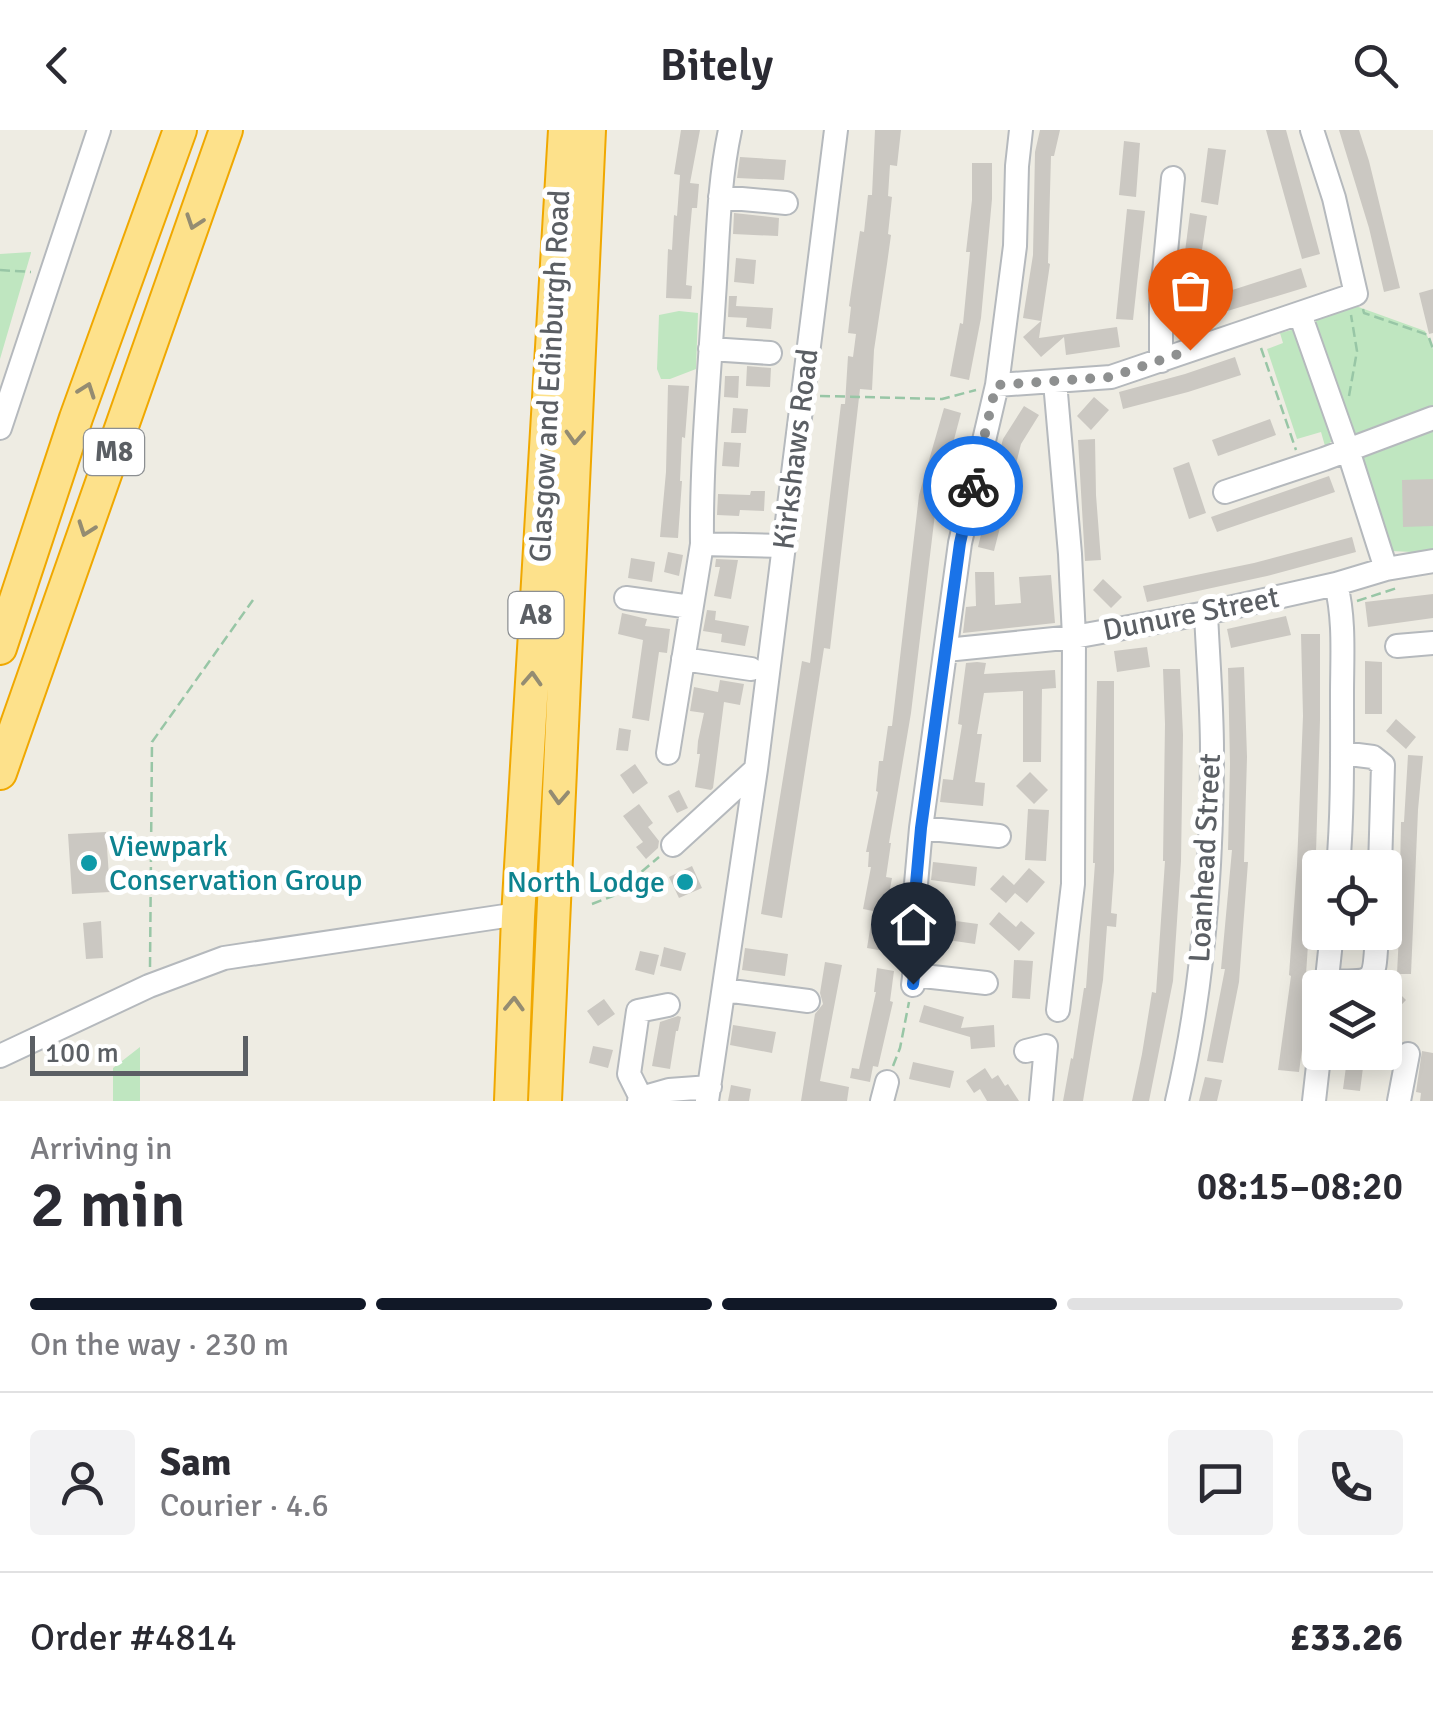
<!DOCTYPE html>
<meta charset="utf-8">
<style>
body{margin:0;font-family:Signika,sans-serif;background:#f2f2f3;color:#2b2b33;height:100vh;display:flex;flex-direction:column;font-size:38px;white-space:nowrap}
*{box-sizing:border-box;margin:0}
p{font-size:32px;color:#7c7c81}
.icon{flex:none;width:55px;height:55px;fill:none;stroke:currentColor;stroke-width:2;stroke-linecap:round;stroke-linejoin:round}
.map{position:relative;height:971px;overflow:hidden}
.drawer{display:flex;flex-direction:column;background:#fff;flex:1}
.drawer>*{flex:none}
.buttons{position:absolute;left:1302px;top:720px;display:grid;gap:20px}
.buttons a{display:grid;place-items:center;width:100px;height:100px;border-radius:10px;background:#fff;box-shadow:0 5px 25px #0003;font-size:50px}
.scale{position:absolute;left:30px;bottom:25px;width:218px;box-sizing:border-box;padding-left:10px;border:5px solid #5b5f64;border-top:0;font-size:28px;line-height:35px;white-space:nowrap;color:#5b5f64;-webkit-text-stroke:8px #fff;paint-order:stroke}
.pin{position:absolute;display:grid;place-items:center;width:85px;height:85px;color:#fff;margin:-102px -42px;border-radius:50% 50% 50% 0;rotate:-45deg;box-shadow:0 0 10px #0007}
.pin .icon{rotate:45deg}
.courier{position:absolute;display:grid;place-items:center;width:100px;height:100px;margin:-50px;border:8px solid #1a73e8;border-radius:50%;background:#fff;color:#222;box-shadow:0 2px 12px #0007}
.overview em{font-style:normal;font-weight:600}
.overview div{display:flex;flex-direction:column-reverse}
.overview{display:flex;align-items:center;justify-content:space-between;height:170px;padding:0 30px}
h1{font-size:65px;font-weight:600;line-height:75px}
.bar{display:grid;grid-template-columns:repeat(4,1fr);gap:15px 10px;align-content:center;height:120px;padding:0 30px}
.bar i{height:12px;border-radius:8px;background:#e1e1e2}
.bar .selected{background:#111827}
.bar p{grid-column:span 4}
.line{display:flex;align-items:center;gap:25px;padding:0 30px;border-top:2px solid #e1e1e2}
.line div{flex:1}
.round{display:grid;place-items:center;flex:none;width:105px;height:105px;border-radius:10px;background:#f2f2f3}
header{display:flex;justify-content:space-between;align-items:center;height:130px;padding:0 30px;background:#fff;font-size:45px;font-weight:600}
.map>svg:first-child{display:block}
</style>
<header><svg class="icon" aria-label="back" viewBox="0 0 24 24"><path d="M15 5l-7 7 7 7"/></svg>Bitely<svg class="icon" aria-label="search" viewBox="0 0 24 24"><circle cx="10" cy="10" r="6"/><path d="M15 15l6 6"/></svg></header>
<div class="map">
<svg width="1433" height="971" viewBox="0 0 1433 971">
<rect width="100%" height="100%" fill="#eeece3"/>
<!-- green -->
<path fill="#bfe6c0" d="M31,122V123L0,229V124Z
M1353,175L1425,201L1433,219V423L1391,421L1313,202L1317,187Z
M679,181L698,183L696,239L670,249H661L657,239L659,185Z
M1295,199L1334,310L1325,316L1321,302L1297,309L1267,219L1283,213L1280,203Z
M140,917V971H113V938Z"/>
<!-- building -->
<path fill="#cbc8c2" d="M681,0H700L690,53L699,54L697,78H692L689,111L686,155L692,156L691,169L666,168L668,119L672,120L674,85L677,86L680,45L674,44Z
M875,0H901L897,36L890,35L888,66L892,67L888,104L891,105L887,134L874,220L872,260L860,259L830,519L824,518L782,788L761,784L802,531L810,533L841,274H845L848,226L853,227L856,204L848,203L851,177L849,176L860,101L864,102L868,65H872Z
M1040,0H1060L1054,26H1051L1048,133L1050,134L1039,208L1117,197L1120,217L1066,225L1064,207L1041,227L1023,207L1041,191L1023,188L1033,125L1035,22Z
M1266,0H1286L1320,124L1302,129Z
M1339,0H1359L1369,31L1400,158L1384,162L1369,98Z
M1124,11L1140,13L1136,67L1119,65Z
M1208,18L1226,20L1218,75L1201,72Z
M740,27L786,30L784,50L737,48Z
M972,33H992V69L981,188L969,250L950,246L960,193L963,194L970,122H966L972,70Z
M1127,79L1145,81L1133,190L1116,189Z
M734,83L779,88L778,106L733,104Z
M1190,83L1207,86L1198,147L1182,145Z
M736,128L756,130L754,154L734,152Z
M1301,138L1307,157L1224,182L1220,169L1203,190L1182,172L1198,152L1195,172Z
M1433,159V203L1429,204L1419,163Z
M729,166H737L736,176L773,178L771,199L746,197L747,188L728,187Z
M1235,227L1241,245L1188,262L1123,279L1119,262L1185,244Z
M747,236L771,238L770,257L746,256Z
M725,246H739L738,268L724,267Z
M668,255L689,256L685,308L682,307L680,351H682L678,408L660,407L666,342Z
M1094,267L1109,280L1091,300L1077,286Z
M1024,276L1039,285L1021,314L994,421L978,417L987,379L985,378L1003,309Z
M733,278L748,279L746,303H731Z
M944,278L961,283L941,359H938L911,583L889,713H891L886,747L892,748L883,796L888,797L884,821L867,818L873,781L863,779L871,737H868L869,722H866L878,662L876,661L879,631H883L888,596H892L919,365Z
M1270,289L1276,305L1218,326L1212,310Z
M1095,309L1096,365L1101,430L1085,431L1078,310Z
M724,312L741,313L739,337L722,336Z
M1189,332L1206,383L1189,389L1173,338Z
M1329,346L1335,362L1217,402L1211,387Z
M1433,349V396L1403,397L1402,350Z
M751,361H765L764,381L740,380L739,386L717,385L718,364L750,365Z
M1352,407L1356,422L1267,446L1147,472L1143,456L1254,433Z
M668,422L683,425L679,446L664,442Z
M631,428L655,432L652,452L628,448Z
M716,429L738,430L731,469L714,466L720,437H715Z
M975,442H994L995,475L1021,473L1019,447L1051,445L1055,493L963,503L966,477L976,476Z
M1103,449L1122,467L1111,478L1093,460Z
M1433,464V488L1368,497L1365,472Z
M707,480L716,481L715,490L749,496L745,516L721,512L722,504L703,501Z
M622,483L647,489L645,496L670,499L667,523L659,522L649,591L632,588L643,510L618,504Z
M1286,486L1291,505L1231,518L1227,499Z
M1301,504H1320V590L1316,723H1314L1305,860H1310L1299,942L1278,940L1291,846L1289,845L1297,735L1303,586Z
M1147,517L1150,537L1117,542L1114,521Z
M1365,531L1382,532V584H1365Z
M977,532L986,533L984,544L1055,540L1056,558L1042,559L1041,632H1023V561L984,563L977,604H982L975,652L985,653L983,676L940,672L943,649L953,650L962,595L958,594L966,533Z
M1244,537L1247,627L1244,732H1248L1239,852L1223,933L1207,931L1225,839H1221L1232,720H1228L1230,634L1228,538Z
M1163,539H1180L1183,605L1181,731L1173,851L1149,971H1132L1142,924L1152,862L1156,863L1165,731H1163L1165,594Z
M720,550L744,554L740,575L724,572L713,658L711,660L695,657L700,624H697L698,611L704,583L690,581L694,557L718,562Z
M1097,551H1114V741L1111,783L1117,784L1116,797L1107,796L1103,850L1083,971H1063L1071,928L1073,929L1084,858H1086L1095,733H1093Z
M1396,589L1416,607L1406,619L1386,601Z
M619,598L631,600L628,621L616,620Z
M1408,625L1423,626L1418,680L1411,844H1397L1402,743H1400L1401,692H1404Z
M635,634L648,653L633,664L620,645Z
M1030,642L1048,660L1034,674L1016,656Z
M679,660L688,678L677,683L668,666Z
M639,674L653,693L648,697L659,711L658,718L646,729L636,717L643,712L623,686Z
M1028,679L1049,680L1046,731L1025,730Z
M106,702L110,762L72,764L68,704Z
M933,732L977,737L975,756L931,750Z
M692,736L702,758L679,768L669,747Z
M1029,738L1045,752L1027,773L1015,763L1006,773L990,759L1003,745L1014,755Z
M999,782L1016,797L1021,791L1035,803L1019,821L989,794Z
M934,788L978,794L975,814L934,808Z
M101,791L103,828L86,829L83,793Z
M664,817L686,823L681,841L660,836Z
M745,818L788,824L785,846L742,840Z
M640,821L659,825L654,845L635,840Z
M1014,830L1033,831L1030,869L1012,868Z
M825,832L842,835L820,951L849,957L847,971H801L815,884L823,874L820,863Z
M877,838L894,841L890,871L893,872L878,937L873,936L870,952L850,948L852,938L859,939L876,862H874Z
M1393,857L1406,870L1385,892V865Z
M604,869L615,884L598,896L587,881Z
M924,875L964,887L961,898L994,895L995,917L971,919L970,907L919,892Z
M678,886L681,887L678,901H676L670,939L652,936L660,892Z
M733,895L776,902L772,923L730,915Z
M593,916L613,920L608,938L589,933Z
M1422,921L1433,923V971H1420L1421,963L1416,962Z
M1348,922H1365L1360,961L1343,959Z
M913,932L954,941L950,958L909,949Z
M985,938L992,949L998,945L1005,956L1008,954L1019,971H987L980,959L974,963L966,951Z
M1205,947L1222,950L1217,971H1199Z
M731,955L751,959L749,971H728Z"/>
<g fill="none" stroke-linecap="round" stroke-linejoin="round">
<defs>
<path id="minor" d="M720,67L786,73
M1300,184L1348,320L1386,439
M710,219L770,223
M1161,231V175L1173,48
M1055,252L1070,424L1074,507L1073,754L1058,880
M997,255L1111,247L1356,164L1334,68L1312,0
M0,298L99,0
M1225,362L1324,329L1433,288
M702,414C701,332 709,250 714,168C718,112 718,56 730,0
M1336,454C1345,490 1342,528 1342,564C1342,622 1343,680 1338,738
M626,468L691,477
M1397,516L1433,513
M946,520L1074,507L1206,483L1336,454L1386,439L1433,431
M683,529L751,539
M668,623L702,414L784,416
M1342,623L1373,627L1383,635L1380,738
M921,698L999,706
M673,715L756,639
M914,845L986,853
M1327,851C1378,853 1374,853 1377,802
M913,855L919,807L915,765L921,698L960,413L997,255L1015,116L1017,36L1021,0
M1326,858L1332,802
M724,860L808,871
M1026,921L1046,916L1041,971
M0,926L149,856L224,828L505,786L518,787
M641,968L629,944L638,881L668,875
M639,971L641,968L669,960L710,957
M707,971L756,639L836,0
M882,971L887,952
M1177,971C1204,857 1212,738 1212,621C1212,575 1208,529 1206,483
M1314,971L1320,918
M1399,971L1408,924"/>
<path id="highway" d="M0,518L76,288L180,0
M0,643L226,0
M511,971L518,787L565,0
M545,971L589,0"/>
</defs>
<!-- minor casing -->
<use href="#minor" stroke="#b5b9bd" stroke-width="26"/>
<!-- highway casing -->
<use href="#highway" stroke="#f0a800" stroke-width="36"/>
<!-- path -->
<path stroke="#98c6a6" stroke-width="2.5" stroke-dasharray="10 5" stroke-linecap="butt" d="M0,140L31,142
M1363,179L1364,183L1428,205L1433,219
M1261,218L1296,320
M820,266L942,269L976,260
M1349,266L1357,221L1351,185
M1357,471L1397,458
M592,774L613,766L659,727
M150,837L152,612L253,470
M893,936L900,918L909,872"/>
<!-- minor -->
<use href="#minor" stroke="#fff" stroke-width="22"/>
<!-- highway -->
<use href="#highway" stroke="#fde18b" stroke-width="32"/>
</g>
<!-- one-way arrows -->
<defs><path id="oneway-chevron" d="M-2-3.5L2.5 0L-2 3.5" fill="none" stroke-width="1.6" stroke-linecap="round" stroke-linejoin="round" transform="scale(2.5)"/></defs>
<g stroke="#948c72">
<use href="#oneway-chevron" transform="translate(194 92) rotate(109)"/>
<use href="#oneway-chevron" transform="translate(87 260) rotate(-70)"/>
<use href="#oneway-chevron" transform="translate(575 307) rotate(93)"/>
<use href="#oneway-chevron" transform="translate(86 399) rotate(110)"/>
<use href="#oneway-chevron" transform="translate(532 549) rotate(-87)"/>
<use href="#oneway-chevron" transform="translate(559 667) rotate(93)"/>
<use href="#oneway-chevron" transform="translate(514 874) rotate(-88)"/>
</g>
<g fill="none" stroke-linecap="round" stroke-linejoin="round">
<!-- done -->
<path stroke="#8e9090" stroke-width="10" stroke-dasharray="0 18" d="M973,356L996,255L1111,247L1190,220"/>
<!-- route -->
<path stroke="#1a73e8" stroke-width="12" d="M913,854L919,807L915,765L921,698L960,413L973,356"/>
</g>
<!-- markers -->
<g fill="#0f9aa8" stroke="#fff" stroke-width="4">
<circle cx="89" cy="733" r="10"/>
<circle cx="685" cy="752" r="10"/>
</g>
<g text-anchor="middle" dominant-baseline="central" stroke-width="10" stroke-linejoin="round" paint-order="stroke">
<!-- shield labels -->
<g fill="#fff" stroke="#8c8f92" stroke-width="2.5">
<rect x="84" y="299" width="60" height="46" rx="8"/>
<rect x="508.5" y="462" width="55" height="46" rx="8"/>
</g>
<g font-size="28" font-weight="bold" fill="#5b5f64">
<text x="114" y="322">M8</text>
<text x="536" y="485">A8</text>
</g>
<!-- street labels -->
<g font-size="30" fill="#5b5f64" stroke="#fff">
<text transform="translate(550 246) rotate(-87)">Glasgow and Edinburgh Road</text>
<text transform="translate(796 319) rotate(-83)">Kirkshaws Road</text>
<text transform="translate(1191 484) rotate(-11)">Dunure Street</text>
<text transform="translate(1205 728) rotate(-87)">Loanhead Street</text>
</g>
<!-- culture labels -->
<g font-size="30" fill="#0d838f" stroke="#fff" text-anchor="start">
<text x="109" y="716">Viewpark<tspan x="109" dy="34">Conservation Group</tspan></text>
<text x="665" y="752" text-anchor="end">North Lodge</text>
</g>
</g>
</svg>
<div class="buttons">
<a><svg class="icon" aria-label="locate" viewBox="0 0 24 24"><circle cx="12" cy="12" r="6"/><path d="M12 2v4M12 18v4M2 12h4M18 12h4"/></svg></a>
<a><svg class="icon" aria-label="layers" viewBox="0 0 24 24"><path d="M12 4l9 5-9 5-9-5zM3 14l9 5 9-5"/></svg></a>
</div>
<div class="scale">100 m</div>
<div class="pin" style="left:1190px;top:220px;background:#ea580c"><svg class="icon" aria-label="bag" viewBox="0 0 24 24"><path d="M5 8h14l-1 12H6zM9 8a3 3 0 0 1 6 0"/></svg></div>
<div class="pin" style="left:913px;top:854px;background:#1f2937"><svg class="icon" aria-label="home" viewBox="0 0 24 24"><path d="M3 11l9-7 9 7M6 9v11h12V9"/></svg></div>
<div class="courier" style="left:973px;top:356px"><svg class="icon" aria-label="bike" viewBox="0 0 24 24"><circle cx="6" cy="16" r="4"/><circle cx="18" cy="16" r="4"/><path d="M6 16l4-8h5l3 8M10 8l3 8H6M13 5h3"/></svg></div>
</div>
<section class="drawer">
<div class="overview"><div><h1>2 min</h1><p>Arriving in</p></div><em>08:15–08:20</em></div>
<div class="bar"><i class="selected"></i><i class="selected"></i><i class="selected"></i><i></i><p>On the way · 230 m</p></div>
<div class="line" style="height:180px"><a class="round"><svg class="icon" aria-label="person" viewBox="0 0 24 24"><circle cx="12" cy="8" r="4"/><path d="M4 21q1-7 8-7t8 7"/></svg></a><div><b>Sam</b><p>Courier · 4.6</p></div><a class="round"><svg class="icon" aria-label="chat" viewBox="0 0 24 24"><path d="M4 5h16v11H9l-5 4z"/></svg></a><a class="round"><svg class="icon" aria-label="phone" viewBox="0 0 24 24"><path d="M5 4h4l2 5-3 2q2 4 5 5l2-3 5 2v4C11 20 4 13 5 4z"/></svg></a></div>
<div class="line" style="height:130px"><div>Order #4814</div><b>£33.26</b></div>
</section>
